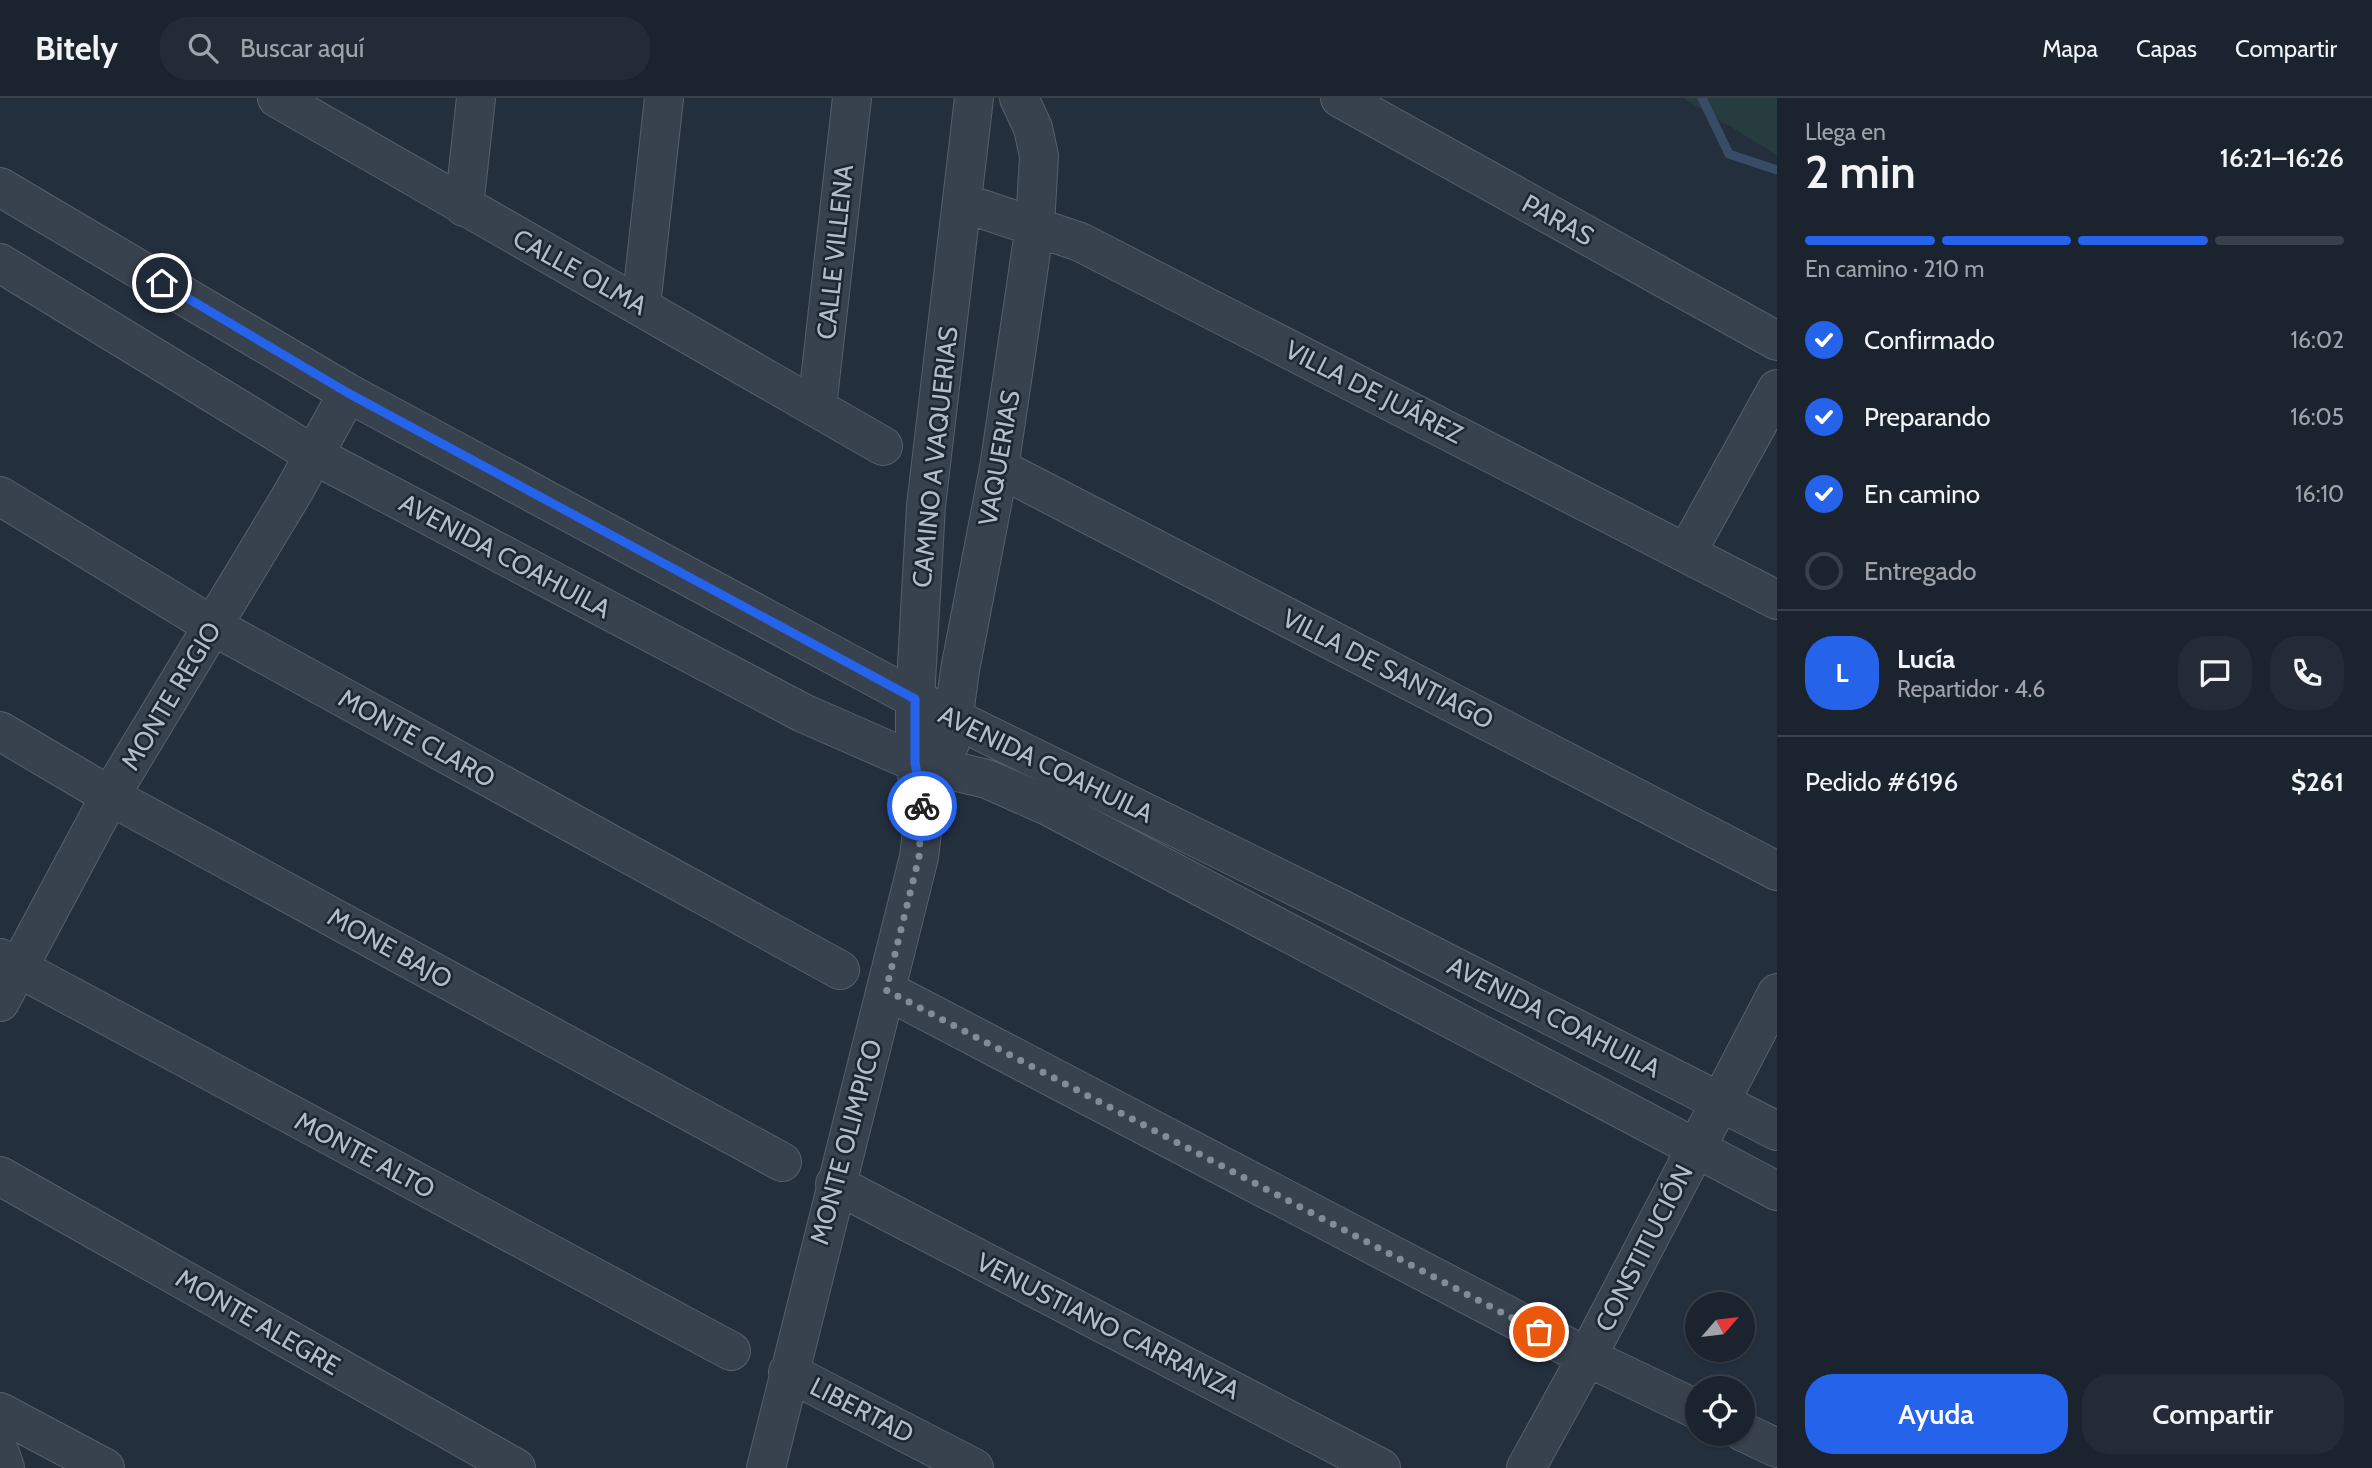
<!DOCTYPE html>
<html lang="es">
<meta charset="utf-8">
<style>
body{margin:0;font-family:Cabin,sans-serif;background:#242b36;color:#f1f3f6;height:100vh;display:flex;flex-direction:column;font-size:26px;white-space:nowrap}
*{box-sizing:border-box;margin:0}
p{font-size:23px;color:#a0a4aa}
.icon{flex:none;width:38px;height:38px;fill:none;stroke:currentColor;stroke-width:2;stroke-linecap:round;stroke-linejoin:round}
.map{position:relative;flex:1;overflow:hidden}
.panel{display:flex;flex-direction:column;background:#1b232e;width:595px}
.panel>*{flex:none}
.needle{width:46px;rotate:62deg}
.controls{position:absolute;left:1685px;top:1194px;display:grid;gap:14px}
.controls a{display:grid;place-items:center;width:70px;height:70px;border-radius:50%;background:#1b232e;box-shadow:0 2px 5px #0004,0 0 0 2px #39404a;font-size:35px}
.pin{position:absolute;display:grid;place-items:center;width:60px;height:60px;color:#fff;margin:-30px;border:4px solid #fff;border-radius:50%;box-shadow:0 2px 7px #0007}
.courier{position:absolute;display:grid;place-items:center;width:70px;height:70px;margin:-35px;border:5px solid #2563eb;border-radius:50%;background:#fff;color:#222;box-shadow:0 2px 9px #0007}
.headline em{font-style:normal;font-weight:600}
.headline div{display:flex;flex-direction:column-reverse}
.headline{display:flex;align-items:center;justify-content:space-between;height:119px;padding:0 28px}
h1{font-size:46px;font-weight:600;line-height:52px}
.bar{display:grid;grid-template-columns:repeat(4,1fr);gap:10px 7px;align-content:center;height:84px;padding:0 28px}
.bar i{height:9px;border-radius:5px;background:#39404a}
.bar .current{background:#2563eb}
.bar p{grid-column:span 4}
.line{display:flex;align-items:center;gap:18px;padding:0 28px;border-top:2px solid #39404a}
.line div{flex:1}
.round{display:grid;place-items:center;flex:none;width:74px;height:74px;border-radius:28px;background:#242b36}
ol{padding:0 28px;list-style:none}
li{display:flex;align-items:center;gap:21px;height:77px}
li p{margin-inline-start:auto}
li .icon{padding:7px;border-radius:50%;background:#2563eb;color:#fff;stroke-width:4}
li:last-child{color:#a0a4aa}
li i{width:38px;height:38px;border:4px solid #39404a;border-radius:50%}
.primary-button{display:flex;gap:14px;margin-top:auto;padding:14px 28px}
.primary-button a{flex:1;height:80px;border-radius:28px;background:#2563eb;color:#fff;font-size:28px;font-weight:600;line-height:80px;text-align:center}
.primary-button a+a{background:#242b36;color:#f1f3f6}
header{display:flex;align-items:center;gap:42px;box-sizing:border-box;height:98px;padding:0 35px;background:#1b232e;border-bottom:2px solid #39404a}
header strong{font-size:33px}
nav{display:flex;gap:38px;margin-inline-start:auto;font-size:24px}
.search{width:490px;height:63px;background:#242b36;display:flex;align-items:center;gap:18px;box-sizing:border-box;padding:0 24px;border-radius:28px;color:#a0a4aa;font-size:26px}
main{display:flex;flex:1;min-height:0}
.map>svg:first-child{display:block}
</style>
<header>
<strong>Bitely</strong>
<div class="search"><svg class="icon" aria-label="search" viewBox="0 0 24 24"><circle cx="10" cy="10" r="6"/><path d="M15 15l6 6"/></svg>Buscar aquí</div>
<nav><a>Mapa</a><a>Capas</a><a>Compartir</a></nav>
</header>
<main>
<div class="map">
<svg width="1777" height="1370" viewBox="0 0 1777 1370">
<rect width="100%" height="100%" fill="#242f3e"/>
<!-- green -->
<path fill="#263c3f" d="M1683,0H1777V57Z"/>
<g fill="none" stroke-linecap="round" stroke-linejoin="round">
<!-- stream -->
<path stroke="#394c67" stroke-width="9" d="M1702,0L1729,56L1777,72"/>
<defs>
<path id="minor" d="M277,0L883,348
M1340,0L1777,243
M0,89L348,295L915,601L1341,811L1777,1033
M964,105L1080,144L1777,502
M464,109L476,0
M0,165L314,357L803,615L915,664L987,681L1050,709L1777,1093
M641,208L664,0
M817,309L852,0
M999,370L1777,773
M0,398L213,528L840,872
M1687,454L1777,291
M0,633L110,698L782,1064
M950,645L960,572L999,370L1035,127L1039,58L1033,30L1019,0
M0,860L731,1253
M886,892L1587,1259L1698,1312
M0,904L110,698L294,393L348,295
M0,1078L516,1370
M835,1086L1381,1370
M788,1274L974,1370
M0,1314L105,1370
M1743,1334L1777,1350
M0,1355L5,1370
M766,1370L919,759L924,718L915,664V601L926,408L974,0
M1526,1370L1587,1259L1777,895"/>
</defs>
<!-- minor casing -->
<use href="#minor" stroke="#565f6c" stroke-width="40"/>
<!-- minor -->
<use href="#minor" stroke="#38414e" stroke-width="38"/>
</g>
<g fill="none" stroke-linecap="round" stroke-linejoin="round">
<!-- done -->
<path stroke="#828b98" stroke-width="7" stroke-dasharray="0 12.6" d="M922,708L919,759L886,892L1539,1234"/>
<!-- route -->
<path stroke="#2563eb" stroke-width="9" d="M162,185L348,295L915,601V664L922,708"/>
</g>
<g text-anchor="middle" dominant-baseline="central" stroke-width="5" stroke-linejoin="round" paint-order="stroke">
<!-- street labels -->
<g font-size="26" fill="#b4bcc9" stroke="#1d2633">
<text transform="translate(1558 122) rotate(29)">PARAS</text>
<text transform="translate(835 154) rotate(-84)">CALLE VILLENA</text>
<text transform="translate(580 174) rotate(29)">CALLE OLMA</text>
<text transform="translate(1374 294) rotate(27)">VILLA DE JUÁREZ</text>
<text transform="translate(935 359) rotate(-84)">CAMINO A VAQUERIAS</text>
<text transform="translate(999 360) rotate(-80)">VAQUERIAS</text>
<text transform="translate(505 458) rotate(28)">AVENIDA COAHUILA</text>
<text transform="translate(1388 571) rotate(27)">VILLA DE SANTIAGO</text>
<text transform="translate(171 598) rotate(-59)">MONTE REGIO</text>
<text transform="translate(417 640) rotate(29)">MONTE CLARO</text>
<text transform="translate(1046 666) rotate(26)">AVENIDA COAHUILA</text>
<text transform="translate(390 850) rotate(29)">MONE BAJO</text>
<text transform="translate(1554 919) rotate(27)">AVENIDA COAHUILA</text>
<text transform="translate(846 1044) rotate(-75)">MONTE OLIMPICO</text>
<text transform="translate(365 1057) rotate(28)">MONTE ALTO</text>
<text transform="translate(1644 1150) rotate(-63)">CONSTITUCIÓN</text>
<text transform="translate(258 1224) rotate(30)">MONTE ALEGRE</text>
<text transform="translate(1108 1228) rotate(27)">VENUSTIANO CARRANZA</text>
<text transform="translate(862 1312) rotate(27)">LIBERTAD</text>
</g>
</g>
</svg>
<div class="controls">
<a><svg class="needle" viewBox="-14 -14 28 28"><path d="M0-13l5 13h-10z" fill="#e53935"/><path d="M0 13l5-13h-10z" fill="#a0a4aa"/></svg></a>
<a><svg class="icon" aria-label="locate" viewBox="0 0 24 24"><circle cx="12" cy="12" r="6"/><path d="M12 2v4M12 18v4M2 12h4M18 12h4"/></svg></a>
</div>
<div class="pin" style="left:1539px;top:1234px;background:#ea580c"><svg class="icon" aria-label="bag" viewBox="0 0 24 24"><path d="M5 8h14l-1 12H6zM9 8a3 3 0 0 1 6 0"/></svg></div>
<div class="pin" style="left:162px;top:185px;background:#1f2937"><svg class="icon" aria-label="home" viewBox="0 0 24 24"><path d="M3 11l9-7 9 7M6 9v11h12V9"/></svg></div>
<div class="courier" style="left:922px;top:708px"><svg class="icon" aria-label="bike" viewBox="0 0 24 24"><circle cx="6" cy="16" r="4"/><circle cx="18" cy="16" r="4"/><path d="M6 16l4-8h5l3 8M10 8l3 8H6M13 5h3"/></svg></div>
</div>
<section class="panel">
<div class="headline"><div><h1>2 min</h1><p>Llega en</p></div><em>16:21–16:26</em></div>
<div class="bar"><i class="current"></i><i class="current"></i><i class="current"></i><i></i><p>En camino · 210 m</p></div>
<ol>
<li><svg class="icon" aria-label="check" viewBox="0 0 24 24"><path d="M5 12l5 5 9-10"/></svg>Confirmado<p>16:02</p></li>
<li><svg class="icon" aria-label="check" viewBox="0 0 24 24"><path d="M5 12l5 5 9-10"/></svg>Preparando<p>16:05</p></li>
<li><svg class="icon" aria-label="check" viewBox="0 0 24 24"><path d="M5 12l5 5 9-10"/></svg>En camino<p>16:10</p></li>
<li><i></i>Entregado</li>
</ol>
<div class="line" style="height:126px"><b class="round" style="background:#2563eb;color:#fff">L</b><div><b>Lucía</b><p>Repartidor · 4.6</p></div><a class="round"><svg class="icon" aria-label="chat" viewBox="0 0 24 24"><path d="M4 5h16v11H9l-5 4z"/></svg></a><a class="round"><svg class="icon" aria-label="phone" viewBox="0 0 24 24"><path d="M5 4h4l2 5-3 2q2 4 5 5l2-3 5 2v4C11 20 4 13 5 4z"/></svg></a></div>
<div class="line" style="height:91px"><div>Pedido #6196</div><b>$261</b></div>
<div class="primary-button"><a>Ayuda</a><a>Compartir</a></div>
</section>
</main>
